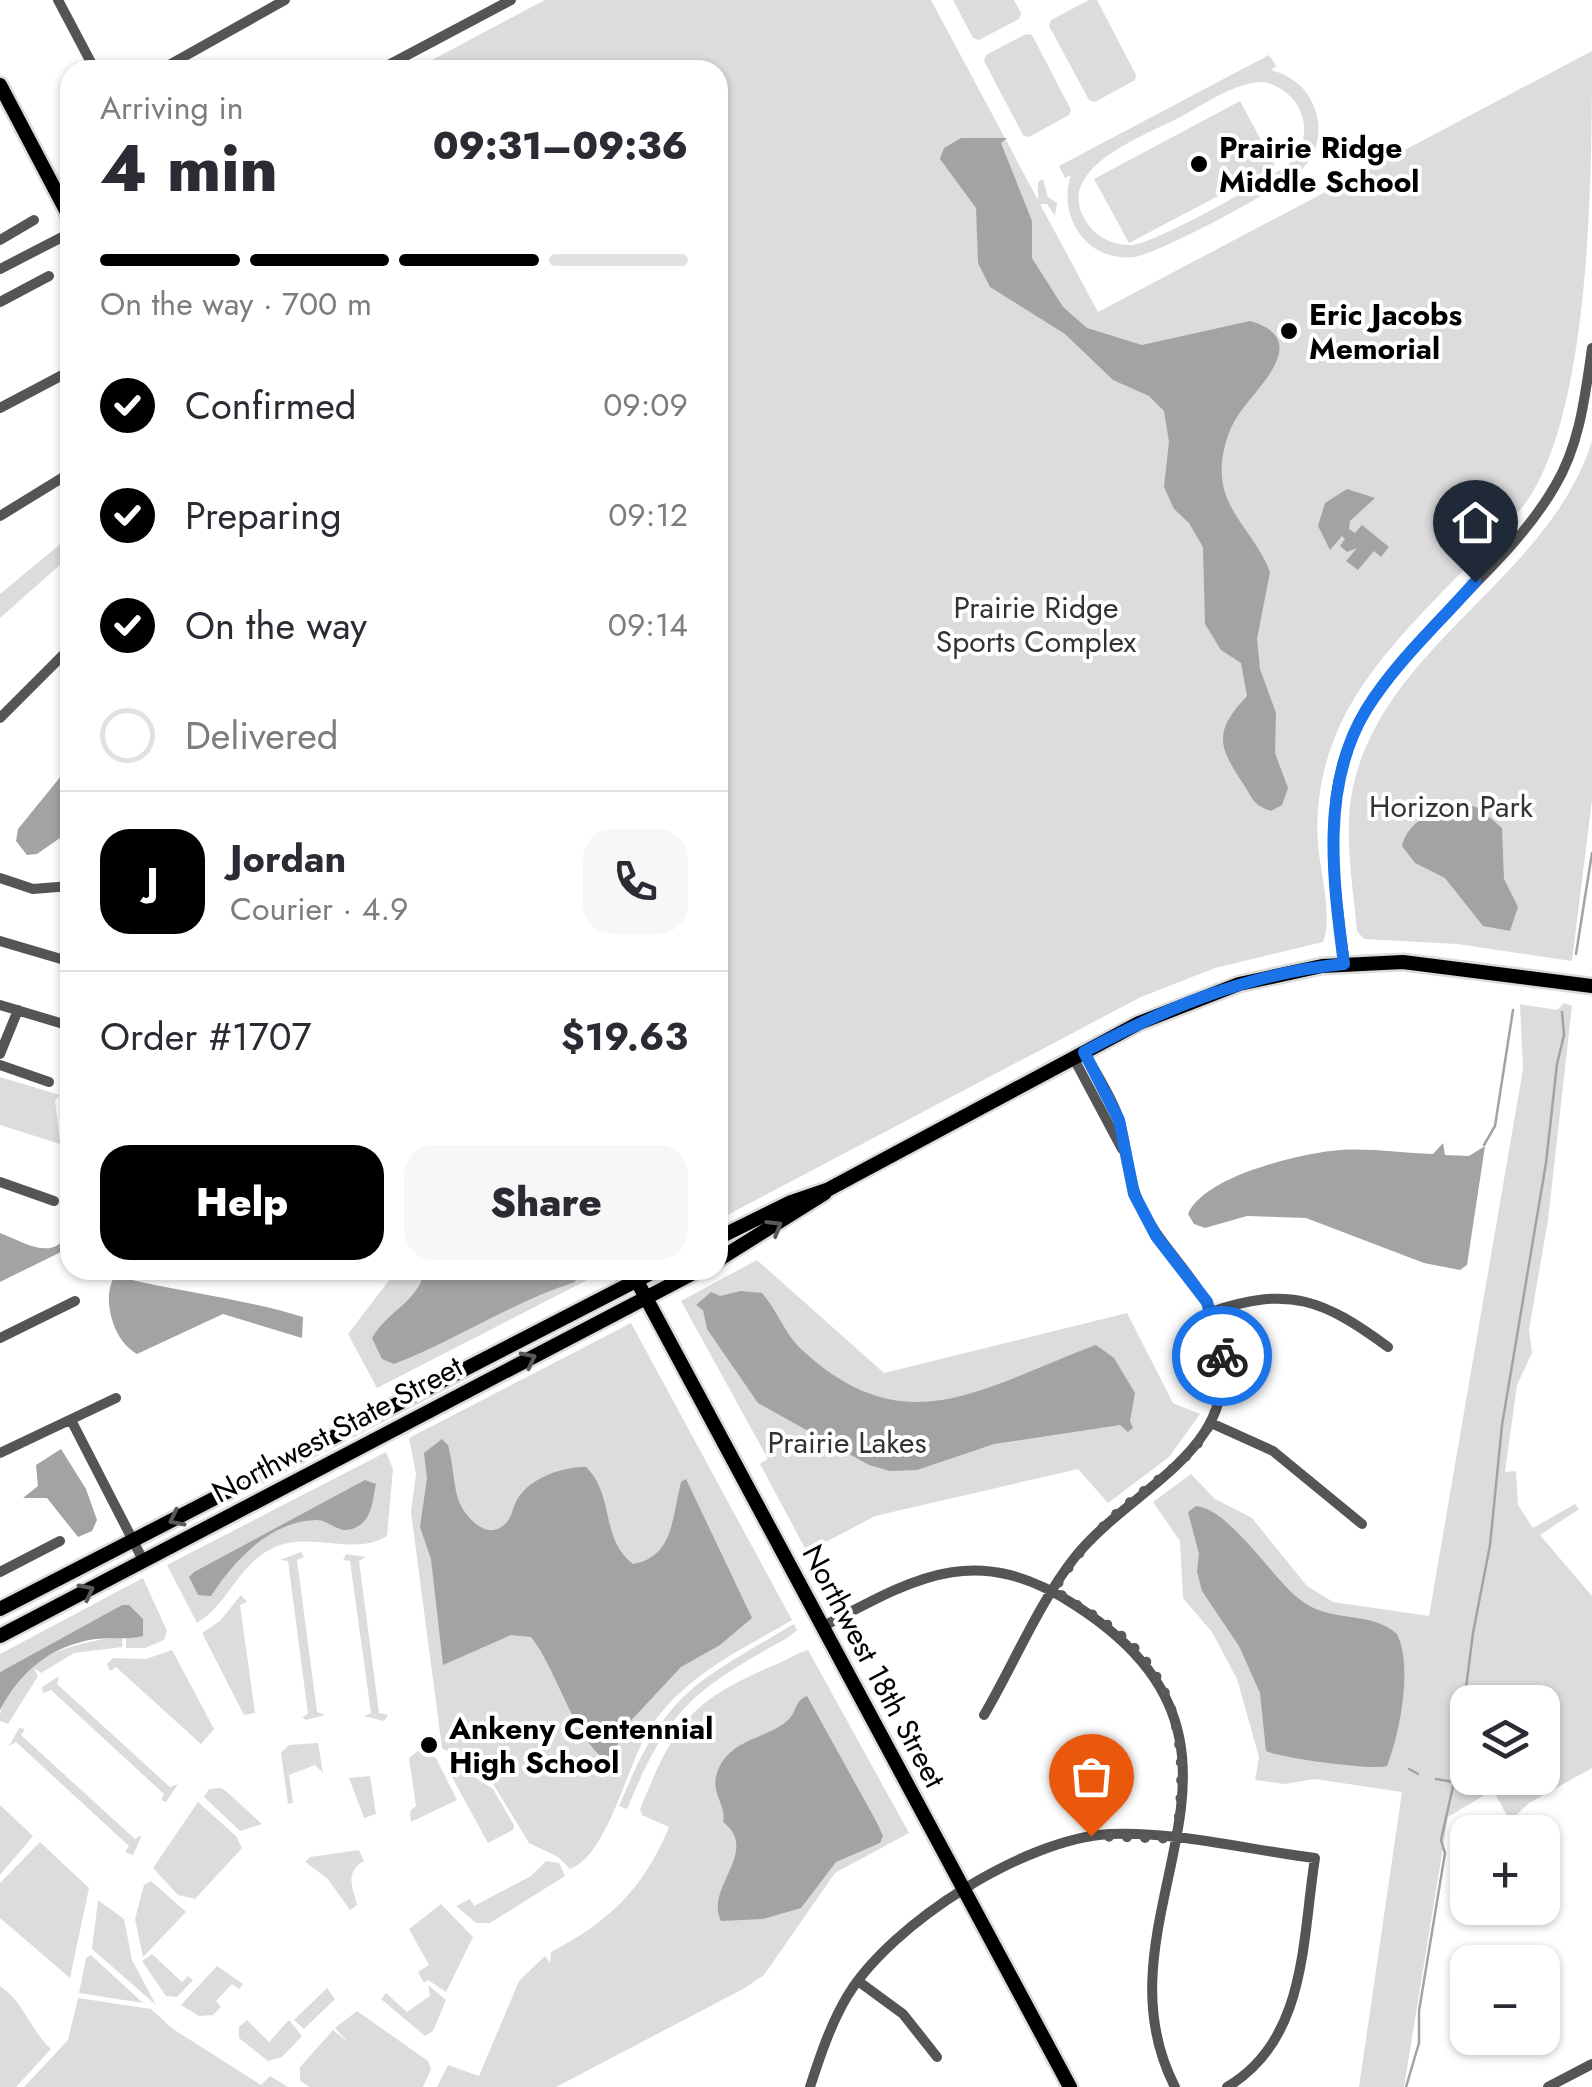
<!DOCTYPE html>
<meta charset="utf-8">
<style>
body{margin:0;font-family:Jost,sans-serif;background:#f7f7f7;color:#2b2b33;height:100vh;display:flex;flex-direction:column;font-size:38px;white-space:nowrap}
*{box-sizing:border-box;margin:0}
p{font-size:32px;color:#7c7c81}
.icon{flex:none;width:55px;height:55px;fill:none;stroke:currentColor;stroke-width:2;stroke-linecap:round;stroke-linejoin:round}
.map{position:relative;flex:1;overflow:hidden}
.drawer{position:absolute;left:60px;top:60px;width:668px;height:1220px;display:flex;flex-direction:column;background:#fff;border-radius:30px;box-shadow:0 2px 8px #0004}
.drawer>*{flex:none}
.buttons{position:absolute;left:1450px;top:1685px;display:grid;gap:20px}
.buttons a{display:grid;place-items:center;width:110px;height:110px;border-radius:20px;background:#fff;box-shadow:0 2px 8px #0004;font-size:50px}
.pin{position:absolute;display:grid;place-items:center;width:85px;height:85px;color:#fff;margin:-102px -42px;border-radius:50% 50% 50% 0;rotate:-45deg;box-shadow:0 0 10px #0007}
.pin .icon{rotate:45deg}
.courier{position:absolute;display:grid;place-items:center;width:100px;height:100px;margin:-50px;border:8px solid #1a73e8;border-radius:50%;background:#fff;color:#222;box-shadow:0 2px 12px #0007}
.summary em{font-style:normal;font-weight:800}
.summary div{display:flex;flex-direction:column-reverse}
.summary{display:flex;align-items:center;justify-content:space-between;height:170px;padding:0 40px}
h1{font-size:65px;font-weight:800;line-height:75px}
.bar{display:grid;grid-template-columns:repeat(4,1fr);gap:15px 10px;align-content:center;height:120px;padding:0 40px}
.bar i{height:12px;border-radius:8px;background:#e1e1e2}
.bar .current{background:#000}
.bar p{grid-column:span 4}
.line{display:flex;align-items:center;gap:25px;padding:0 40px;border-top:2px solid #e1e1e2}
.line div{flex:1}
.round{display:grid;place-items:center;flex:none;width:105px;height:105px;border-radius:30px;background:#f7f7f7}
ol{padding:0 40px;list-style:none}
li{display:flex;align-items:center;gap:30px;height:110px}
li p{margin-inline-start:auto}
li .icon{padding:10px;border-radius:50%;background:#000;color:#fff;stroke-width:4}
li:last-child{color:#7c7c81}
li i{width:55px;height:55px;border:5px solid #e1e1e2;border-radius:50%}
.primary-button{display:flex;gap:20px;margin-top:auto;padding:20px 40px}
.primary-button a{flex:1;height:115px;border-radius:30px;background:#000;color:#fff;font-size:40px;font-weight:800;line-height:115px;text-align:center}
.primary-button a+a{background:#f7f7f7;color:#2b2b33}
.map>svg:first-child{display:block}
</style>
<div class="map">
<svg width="1592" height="2087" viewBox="0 0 1592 2087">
<rect width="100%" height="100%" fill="#fff"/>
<!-- green -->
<path fill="#dcdcdc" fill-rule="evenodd" d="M545,0H931L1038,200V182L1043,179L1048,197L1057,203L1055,216L1047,204H1040L1098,312L1592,51C1592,169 1592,411 1525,504C1467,574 1378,643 1340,725C1323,762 1315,803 1318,844C1320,871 1333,917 1323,942L1215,968L1141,997L718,1220V70H413Z
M953,0H1014L1021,13L1019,19L979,40L973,38Z
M1089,0H1097L1136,75L1135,80L1095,102L1089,100L1049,26L1051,20Z
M1026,34L1032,35L1071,110L1069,115L1029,137L1023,135L984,61L986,55Z
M1269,55L1276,66L1271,70C1289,75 1304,85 1312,102C1323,124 1320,150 1304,167C1288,185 1157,255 1134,257C1087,262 1057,217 1071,175L1065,178L1059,166ZM1264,82C1303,91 1318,135 1289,164C1264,182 1160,241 1132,245C1118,246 1101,240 1091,228C1044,171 1143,137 1180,117C1206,104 1234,82 1264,82Z
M1240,101L1275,166L1129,243L1094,179Z
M1592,441V800L1572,961L1457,944L1364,939L1357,931C1353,884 1343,833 1353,787C1385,644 1549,579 1592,441Z
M70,536V556L0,618V594Z
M1564,1003L1572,1006L1548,1220L1529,1330L1532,1353L1517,1385L1505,1472L1516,1471L1518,1505L1533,1528L1575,1504L1579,1509L1540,1535L1592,1596V1768L1529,1803L1510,1821L1493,1790L1448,1817L1404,2087H1359L1402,1792L1315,1779L1285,1784L1255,1780L1259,1757L1237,1679L1212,1632L1183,1598L1180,1541L1153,1502L1191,1474L1215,1499L1252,1518L1307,1586L1333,1602L1429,1616L1523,1069L1520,1004L1557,1010ZM1468,1702H1542V1778H1468Z
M0,1077L60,1095L55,1100L60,1144L0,1125Z
M757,1260L884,1373L1127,1313L1173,1403L1200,1414L1169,1457L1108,1503L1078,1469L875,1516L807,1552L760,1464L768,1459L681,1301Z
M397,1270H597L599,1274L377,1388L348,1334Z
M631,1323L792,1620C741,1650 687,1674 652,1725C628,1759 609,1855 570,1869L558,1857L529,1843L490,1779L442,1748L411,1512L416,1474L409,1438Z
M386,1452L393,1469L387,1536C355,1557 309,1530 273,1548C237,1565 229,1604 197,1623L167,1565Z
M301,1552L304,1557L297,1560L317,1712L325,1715L306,1720L302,1717L308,1714L288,1561L280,1560Z
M346,1554L366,1557L359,1561L379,1713L388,1715L384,1721L364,1716L371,1713L350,1561L343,1560Z
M143,1578L167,1631L164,1640L145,1648H126V1637L136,1638L122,1605L0,1672V1654Z
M241,1595L247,1602L240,1605L255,1713L244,1715L202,1633L220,1621Z
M794,1624L797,1630L789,1637C694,1690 670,1706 627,1809L619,1806C667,1691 691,1685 794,1624Z
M123,1637L122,1647L74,1653L41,1673L34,1668L38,1676L8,1724L0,1721C1,1660 76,1641 123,1637Z
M172,1650L214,1729L201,1744L116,1667L110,1671L107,1664L113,1658L146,1659Z
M808,1650L909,1833L835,1873L764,1975L743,1989L556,2087H437L448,2065L479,2076L519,1981L545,1956L550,1963L551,1952C609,1922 644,1888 669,1827L642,1815L640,1809C677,1720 690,1701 779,1663C789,1659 797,1653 808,1650Z
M59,1676L57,1684L170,1787L178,1784L166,1802L161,1800L164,1794L51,1690L43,1693L42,1687Z
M19,1728L25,1729L21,1735L135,1839L142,1835L133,1855L125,1852L129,1846L16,1742L9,1746Z
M318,1743L323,1773L315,1765L289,1775L293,1803L288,1804L281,1753L289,1745Z
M418,1751L436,1758L457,1800L411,1822L410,1811L416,1806L409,1758Z
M452,1762L493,1789L514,1825L513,1830L488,1843L447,1768Z
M370,1776L376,1814L364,1818L349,1778Z
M221,1788L227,1792L262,1824L240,1831L204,1797L209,1789Z
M198,1802L236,1836L242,1848L195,1899L178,1895L153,1868Z
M0,1805L33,1836L0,1875Z
M40,1842L89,1888L70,1978L0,1918V1883Z
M359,1850L364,1861C343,1873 354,1889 357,1905L350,1910L327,1878L305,1862L310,1857Z
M546,1861L559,1863L565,1876L490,1923H476L456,1906L470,1899L474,1906L531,1876Z
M151,1881L186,1912L143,1957L135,1919L144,1885Z
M98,1900L124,1919L132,1960L156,2005L92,1949Z
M441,1904L473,1937L446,1992L428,1980L424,1983L418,1972L429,1965L409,1929Z
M152,1954L182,1982L188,1976L193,1980L177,1997L166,1996L142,1961Z
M91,1955L92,1956L143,2003L79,1993L86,1958Z
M217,1966L243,1984L239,1989L232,1984L216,2001L221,2007L213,2015L199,2016L181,2005Z
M428,1985L446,2000L433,2031L425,2036L381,1999L386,1993L407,2012L430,1996Z
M0,1986C24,2002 30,2030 51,2049L16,2087H0Z
M327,1988L335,1999L304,2029L294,2020Z
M78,1998L151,2009L173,2029L261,2085L270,2076L288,2087H24L68,2040Z
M357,2011L428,2061L431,2069L423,2087H310L300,2081V2067L333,2030L348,2042L335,2028Z
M247,2020L269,2042L289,2020L302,2036L282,2057L268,2061L239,2038V2027Z"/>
<!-- water -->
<path fill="#a3a3a3" d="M961,138H1007L1001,143L1032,221V258L1063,307L1087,328L1142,345L1250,321C1316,340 1253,390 1237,417C1227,432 1220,458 1222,476C1224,513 1258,538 1270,572L1257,639L1260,669L1276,713L1275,753L1288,788L1282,805L1271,811C1253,805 1253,799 1244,785C1218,746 1213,732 1247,696L1241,663L1221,650L1205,624L1203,547L1189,523L1174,509L1164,487L1169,442L1164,411L1149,396L1113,380L1065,334L990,287L978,263L976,208L940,159L944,148Z
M1347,489L1375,498L1350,521L1349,529L1355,533L1362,525L1389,547L1381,557L1374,551L1358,570L1346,561L1357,548L1347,552L1340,546L1345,539L1342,536L1330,550L1318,526L1325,503Z
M70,765V831L37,854L27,855L16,841L18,829Z
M1468,805L1479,808L1502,828L1504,879L1518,907L1510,931L1483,926L1445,878L1415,863L1402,846C1408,818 1443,806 1468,805Z
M1443,1143L1445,1155L1469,1156L1485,1146L1467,1265L1460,1270L1424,1263L1306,1218L1247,1216L1205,1228L1194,1224L1188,1214C1204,1176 1301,1153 1340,1150C1371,1148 1402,1153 1433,1154Z
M68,1232L70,1244L65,1250L0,1282V1233C24,1242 54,1263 68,1232Z
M426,1270H579L575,1282C512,1302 456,1340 394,1364L382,1359L372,1338C389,1309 414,1306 426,1270Z
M123,1278C183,1292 244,1299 303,1317L302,1338L223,1314L137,1354C114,1342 102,1301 113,1279Z
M741,1291L762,1293C777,1310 785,1334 801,1349C906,1447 982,1387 1096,1345L1114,1358L1135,1393L1130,1421L1133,1428L1128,1432L1120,1425L994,1444L917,1470L890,1471L869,1465L758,1403L707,1329L703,1310L696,1305L711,1292L720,1296Z
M442,1439L448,1445C453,1463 453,1481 458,1499C464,1516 486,1541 504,1525C513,1518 512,1507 518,1498C532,1477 562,1467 586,1467C615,1495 600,1539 633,1564C674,1557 672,1517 681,1482L686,1479L752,1618L720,1645L681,1667L625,1727L610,1762C577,1747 556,1667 531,1637L511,1635L443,1665L431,1559L420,1527L427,1478L424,1453Z
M61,1449L86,1489L97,1520L92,1531L78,1537L47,1498H23L38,1486L36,1465Z
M365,1480L376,1484C372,1501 373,1522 352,1529C337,1534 329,1519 315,1520C269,1522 234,1561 211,1596L198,1595L189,1577L194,1572Z
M1196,1506C1229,1509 1271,1576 1298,1598C1329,1625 1370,1609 1397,1634C1413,1666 1400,1733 1387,1766C1376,1771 1279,1758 1266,1751L1260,1693L1239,1646L1202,1591L1197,1572L1199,1554L1188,1512Z
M122,1605H129L143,1619V1636C128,1640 112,1637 96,1639C52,1645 20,1671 0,1710V1672Z
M807,1696L876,1821L883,1836L880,1843L836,1862L801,1908L763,1919L721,1921C704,1888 761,1851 723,1822C727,1807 712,1794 716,1777C725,1738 767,1740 788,1720C797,1712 794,1701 807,1696Z"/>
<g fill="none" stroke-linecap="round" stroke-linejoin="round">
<!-- stream -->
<path stroke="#a3a3a3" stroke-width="2.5" d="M1576,954L1592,853
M1484,1145L1495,1126L1513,1010
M1409,1769L1418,1774
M1436,1779L1454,1782
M1406,2087L1419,2043V2011L1445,1853L1441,1840L1454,1782L1473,1633L1490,1545L1502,1425L1546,1163L1557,1064L1564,1035L1562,1012"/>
<defs>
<path id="major" d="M0,85L70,218
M718,1238L791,1202L829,1189L1139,1023L1239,984L1322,966L1403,962L1592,986
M718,1260L825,1193
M631,1270L1070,2087
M0,1609L657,1270
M0,1636L699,1270"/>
</defs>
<!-- major casing -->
<use href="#major" stroke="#dbdbdb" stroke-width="19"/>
<!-- minor -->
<path stroke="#555" stroke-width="10" d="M58,0L95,70
M160,70L285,0
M379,70L511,0
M0,240L34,220
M0,269L70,233
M0,302L49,276
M0,408L70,371
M0,516L70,473
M0,718L70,648
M0,878L33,889L70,886
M0,941L61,959L70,955
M1345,964C1336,897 1323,818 1346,753C1384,645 1499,583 1555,486C1580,444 1585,396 1592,348
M0,1005L70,1026
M0,1054L18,1010
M1073,1057L1122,1149
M0,1065L49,1082
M0,1182L54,1201
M1211,1312C1289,1285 1324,1300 1388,1347
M0,1338L75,1301
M71,1420L144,1562
M1211,1423L1273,1451L1362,1524
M0,1453L116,1398
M0,1572L60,1541
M822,1627C915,1578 975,1540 1075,1605C1302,1751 1086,1914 1175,2087
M984,1715C1014,1664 1038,1604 1075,1557C1135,1483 1246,1452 1219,1336C1208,1285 1163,1253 1141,1207C1127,1178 1128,1149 1119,1119C1111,1095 1096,1074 1084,1051
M858,1981L903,2014L937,2057
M810,2087C820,2056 831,2023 848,1995C893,1922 1025,1839 1109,1834C1177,1831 1248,1850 1315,1858C1302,1940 1307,2040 1227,2087
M1548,2087L1592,2064"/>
<!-- major -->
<use href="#major" stroke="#000" stroke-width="14"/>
</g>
<!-- one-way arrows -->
<defs><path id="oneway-chevron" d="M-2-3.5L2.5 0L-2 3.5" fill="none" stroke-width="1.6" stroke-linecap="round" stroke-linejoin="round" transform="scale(2.5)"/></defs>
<g stroke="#595959">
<use href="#oneway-chevron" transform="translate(775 1227) rotate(-31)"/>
<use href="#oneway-chevron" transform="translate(529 1359) rotate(-27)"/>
<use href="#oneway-chevron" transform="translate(176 1519) rotate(153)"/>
<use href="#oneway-chevron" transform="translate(87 1591) rotate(-27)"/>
</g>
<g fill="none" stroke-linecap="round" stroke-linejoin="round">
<!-- done -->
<path stroke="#595959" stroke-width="10" stroke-dasharray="0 18" d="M1091,1836L1176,1839C1187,1765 1185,1692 1124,1638C1103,1619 1077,1606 1054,1590C1073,1559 1095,1532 1123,1508C1183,1457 1222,1447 1222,1356"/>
<!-- route -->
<path stroke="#1a73e8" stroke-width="12" d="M1222,1356L1207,1302L1156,1236L1134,1194L1119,1120L1084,1052C1167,1007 1250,973 1344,964C1333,880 1320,786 1366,710C1395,663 1439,623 1475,582"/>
</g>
<!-- markers -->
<g fill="#000" stroke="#fff" stroke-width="4">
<circle cx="1199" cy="164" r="10"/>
<circle cx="1289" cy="331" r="10"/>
<circle cx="429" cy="1745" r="10"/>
</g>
<g text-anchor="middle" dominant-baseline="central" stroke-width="8" stroke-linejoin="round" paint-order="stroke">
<!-- poi labels -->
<g font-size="30" font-weight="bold" fill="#000" stroke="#fff" text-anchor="start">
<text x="1219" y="147">Prairie Ridge<tspan x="1219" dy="34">Middle School</tspan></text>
<text x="1309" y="314">Eric Jacobs<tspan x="1309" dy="34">Memorial</tspan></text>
<text x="449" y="1728">Ankeny Centennial<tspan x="449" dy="34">High School</tspan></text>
</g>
<!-- park labels -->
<g font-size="30" fill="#333" stroke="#fff">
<text x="1036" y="607">Prairie Ridge<tspan x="1036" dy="34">Sports Complex</tspan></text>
<text x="1451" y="806">Horizon Park</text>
<text x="847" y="1442">Prairie Lakes</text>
</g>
<!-- street labels -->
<g font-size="30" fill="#000" stroke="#fff">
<text transform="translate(337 1429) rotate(-28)">Northwest State Street</text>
<text transform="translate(874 1666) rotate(62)">Northwest 18th Street</text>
</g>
</g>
</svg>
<div class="buttons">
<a><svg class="icon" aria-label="layers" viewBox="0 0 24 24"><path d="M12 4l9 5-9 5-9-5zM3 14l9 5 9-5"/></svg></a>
<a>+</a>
<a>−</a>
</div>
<div class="pin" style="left:1091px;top:1836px;background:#ea580c"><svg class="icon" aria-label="bag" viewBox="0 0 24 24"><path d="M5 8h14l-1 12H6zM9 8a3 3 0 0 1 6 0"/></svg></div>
<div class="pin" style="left:1475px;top:582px;background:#1f2937"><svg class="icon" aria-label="home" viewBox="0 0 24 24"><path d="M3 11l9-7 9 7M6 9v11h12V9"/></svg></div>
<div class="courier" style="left:1222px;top:1356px"><svg class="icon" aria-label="bike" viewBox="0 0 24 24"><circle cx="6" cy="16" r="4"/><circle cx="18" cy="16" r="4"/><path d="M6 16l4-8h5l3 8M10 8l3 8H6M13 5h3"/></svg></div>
<section class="drawer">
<div class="summary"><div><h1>4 min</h1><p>Arriving in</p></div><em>09:31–09:36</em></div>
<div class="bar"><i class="current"></i><i class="current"></i><i class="current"></i><i></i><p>On the way · 700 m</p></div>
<ol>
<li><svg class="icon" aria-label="check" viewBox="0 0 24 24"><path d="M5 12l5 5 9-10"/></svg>Confirmed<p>09:09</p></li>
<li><svg class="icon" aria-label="check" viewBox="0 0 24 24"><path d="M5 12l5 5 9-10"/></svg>Preparing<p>09:12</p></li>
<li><svg class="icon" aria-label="check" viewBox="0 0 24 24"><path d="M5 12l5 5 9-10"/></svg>On the way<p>09:14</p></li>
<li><i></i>Delivered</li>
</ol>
<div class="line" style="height:180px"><b class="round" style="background:#000;color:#fff">J</b><div><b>Jordan</b><p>Courier · 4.9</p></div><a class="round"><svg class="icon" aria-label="phone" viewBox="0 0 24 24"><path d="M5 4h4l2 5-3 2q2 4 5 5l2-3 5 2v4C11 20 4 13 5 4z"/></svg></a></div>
<div class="line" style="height:130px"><div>Order #1707</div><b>$19.63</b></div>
<div class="primary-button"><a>Help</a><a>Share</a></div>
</section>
</div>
